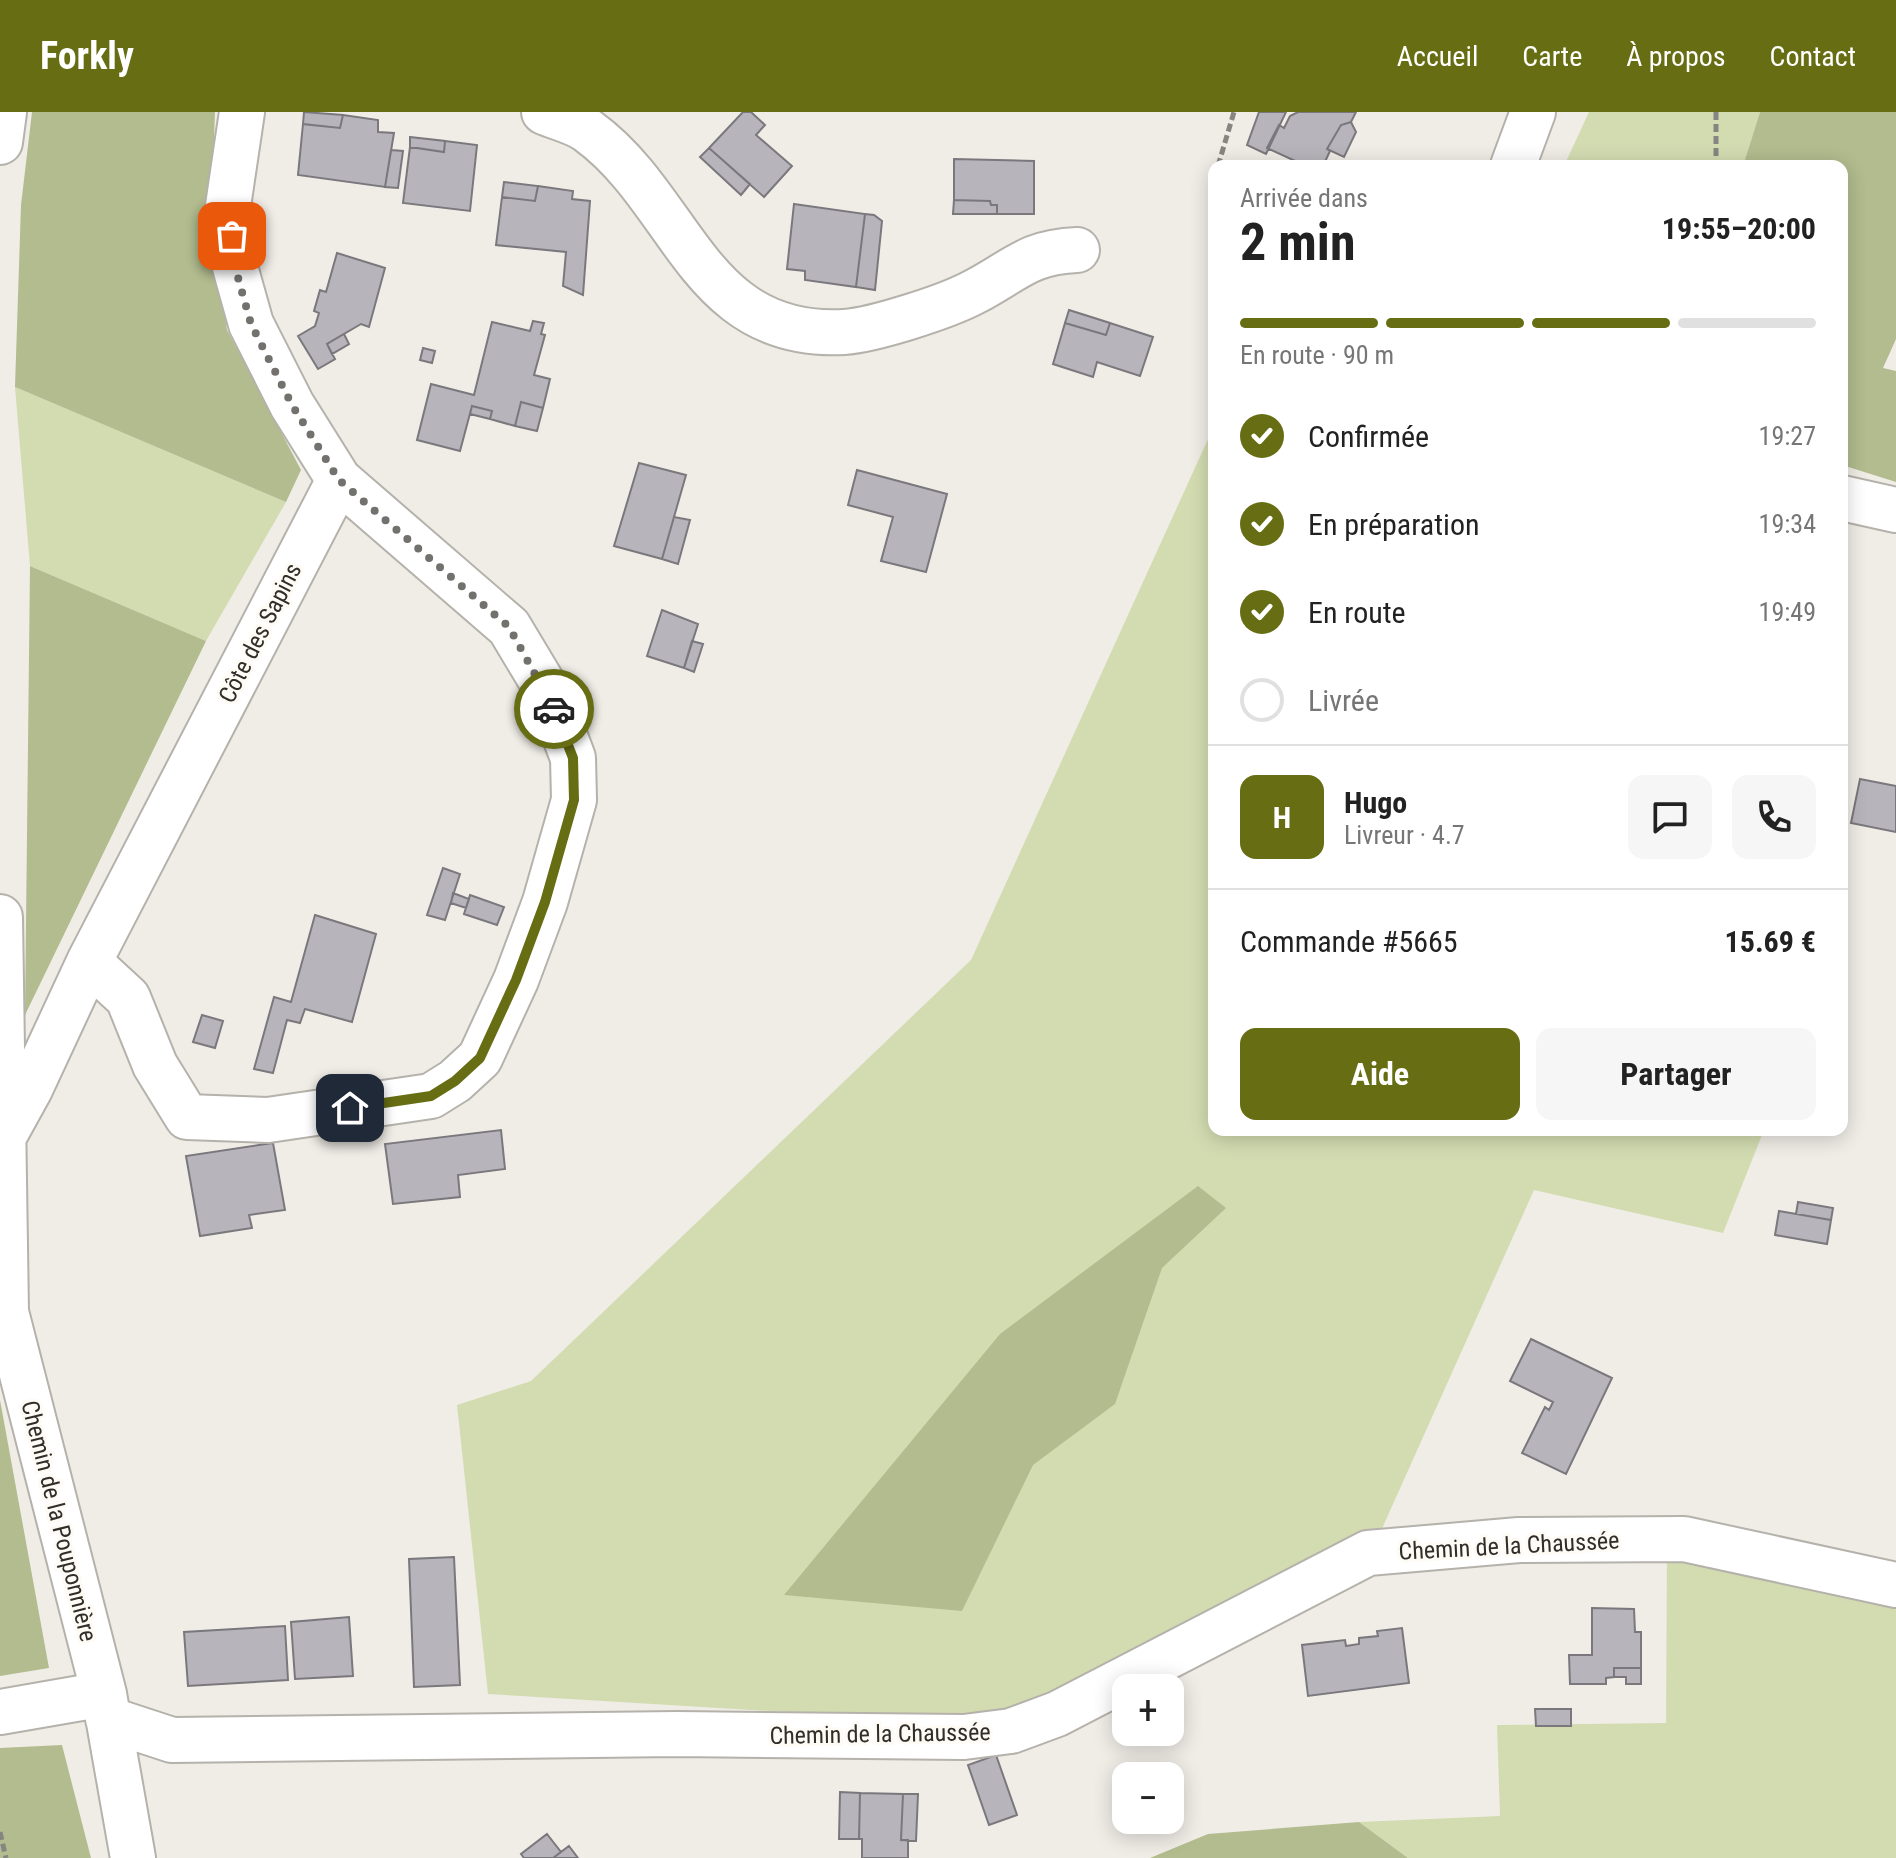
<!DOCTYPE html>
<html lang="fr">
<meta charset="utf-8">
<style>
body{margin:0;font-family:"Roboto Condensed",sans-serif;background:#f6f6f6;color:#222;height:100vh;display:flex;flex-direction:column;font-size:30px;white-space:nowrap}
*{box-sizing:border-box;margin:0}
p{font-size:26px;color:#767676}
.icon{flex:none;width:44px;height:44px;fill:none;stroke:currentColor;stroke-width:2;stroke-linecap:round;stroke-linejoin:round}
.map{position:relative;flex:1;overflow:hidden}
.details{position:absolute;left:1208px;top:48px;width:640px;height:976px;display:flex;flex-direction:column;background:#fff;border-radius:16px;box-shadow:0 4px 20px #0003}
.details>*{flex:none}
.buttons{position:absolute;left:1112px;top:1562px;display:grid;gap:16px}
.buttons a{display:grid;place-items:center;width:72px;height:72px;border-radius:16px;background:#fff;box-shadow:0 4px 20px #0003;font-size:40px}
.pin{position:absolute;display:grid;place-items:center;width:68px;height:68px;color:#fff;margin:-34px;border-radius:16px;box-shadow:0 4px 12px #0006}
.courier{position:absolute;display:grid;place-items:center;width:80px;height:80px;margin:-40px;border:6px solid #666d12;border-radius:50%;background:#fff;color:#222;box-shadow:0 2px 10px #0007}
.head em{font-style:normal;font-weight:700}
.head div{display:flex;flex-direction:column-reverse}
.head{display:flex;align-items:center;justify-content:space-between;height:136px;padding:0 32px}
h1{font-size:52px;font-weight:700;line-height:60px}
.bar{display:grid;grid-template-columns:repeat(4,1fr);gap:12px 8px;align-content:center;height:96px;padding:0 32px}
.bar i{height:10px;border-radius:6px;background:#e0e0e0}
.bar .selected{background:#666d12}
.bar p{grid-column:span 4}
.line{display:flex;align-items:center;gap:20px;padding:0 32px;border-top:2px solid #e0e0e0}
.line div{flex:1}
.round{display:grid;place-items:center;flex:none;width:84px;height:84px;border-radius:16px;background:#f6f6f6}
ol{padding:0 32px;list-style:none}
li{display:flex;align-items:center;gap:24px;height:88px}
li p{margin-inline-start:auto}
li .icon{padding:8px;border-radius:50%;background:#666d12;color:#fff;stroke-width:4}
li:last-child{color:#767676}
li i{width:44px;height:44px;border:4px solid #e0e0e0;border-radius:50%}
.primary-button{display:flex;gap:16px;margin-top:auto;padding:16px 32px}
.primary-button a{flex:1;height:92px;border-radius:16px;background:#666d12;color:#fff;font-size:32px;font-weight:700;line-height:92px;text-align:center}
.primary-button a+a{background:#f6f6f6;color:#222}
header{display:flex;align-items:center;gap:48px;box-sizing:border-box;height:112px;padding:0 40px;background:#666d12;color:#fff}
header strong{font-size:38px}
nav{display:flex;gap:44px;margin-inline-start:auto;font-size:28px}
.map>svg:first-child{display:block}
</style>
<header>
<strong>Forkly</strong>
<nav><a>Accueil</a><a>Carte</a><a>À propos</a><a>Contact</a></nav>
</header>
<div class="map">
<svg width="1896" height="1746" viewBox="0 0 1896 1746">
<rect width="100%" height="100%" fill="#f0ede7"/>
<!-- green -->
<path fill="#d3dcb1" d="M1589,0H1760L1743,54H1564Z
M15,275L286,390L206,529L30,454Z
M1214,314V1018H1764L1723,1121L1534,1078L1380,1421L1028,1598L968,1611L488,1582L457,1293L531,1269L971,848Z
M1667,1436L1896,1493V1746H1408L1359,1710L1500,1704L1497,1613L1666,1611Z"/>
<!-- forest -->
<path fill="#b2bc8e" d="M32,0H215L211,109L227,218L301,358L286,390L15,275L21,93Z
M1760,0H1896V227L1883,256L1896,259V370L1842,353V54H1743Z
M30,454L206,529L25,903Z
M1198,1074L1226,1096L1162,1156L1115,1292L1033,1353L962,1499L784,1483L1000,1222Z
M0,1288L49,1556L0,1564Z
M62,1633L91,1746H0V1636Z
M1359,1710L1408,1746H1150L1208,1722Z"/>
<!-- building -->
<path fill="#b7b5bb" stroke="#7a787d" stroke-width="2" d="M304,0L343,3L340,16L303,12Z
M743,0H751L765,13L756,23L792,54L764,85L709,36Z
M1259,0H1286L1266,42L1247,33Z
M1298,0H1356L1351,10L1341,13L1327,37L1330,39L1323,54H1306L1267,36L1279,13L1284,16L1290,4Z
M343,3L378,8V20L394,21L385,75L298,63L303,12L340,16Z
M1351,10L1356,20L1344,45L1327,37L1341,13Z
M410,25L445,29L444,40L410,35Z
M445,29L477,33L470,99L403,91L410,35L444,40Z
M709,36L750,72L741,83L700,45Z
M391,38L403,39L398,76L385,75Z
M954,47L1034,49V102H997V93H991L990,89L954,88Z
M504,70L538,74L535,89L502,85Z
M538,74L573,79L572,87L590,89L583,183L563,174L566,140L496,133L502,85L535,89Z
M954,88L990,89L991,93H997V102H953Z
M794,92L865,102L856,175L805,168V159L787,157Z
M865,102L874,103L882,109L875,178L856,175Z
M337,141L385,156L369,215L361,212L327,232L335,247L318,257L298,224L315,214L319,201L314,199L320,178L326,180Z
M1069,198L1110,211L1106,223L1065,211Z
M533,209L544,211L541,222L545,223L534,263L550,267L543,296L521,290L515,314L490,307L492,299L472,294L460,339L417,328L431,272L474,283L492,210L530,219Z
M1065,211L1106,223L1110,211L1153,225L1140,264L1097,250L1093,265L1053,252Z
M344,222L349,232L332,242L327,232Z
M423,236L435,239L432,251L420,248Z
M521,290L543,296L537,319L515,314Z
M472,294L492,299L490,307L470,302Z
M639,351L686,363L662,447L614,434Z
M857,358L947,382L926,460L881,449L893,405L848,393Z
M674,405L690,408L678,452L662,447Z
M662,498L698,512L684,556L647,544Z
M692,529L703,532L694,560L684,556Z
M1860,667L1896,674V720L1851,711Z
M443,756L460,762L445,808L427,803Z
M453,781L469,787L466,796L451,791Z
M470,783L504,795L497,813L464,802Z
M315,803L376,822L352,910L305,897L300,911L287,908L273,961L254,957L274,885L291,890Z
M202,903L223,909L215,936L193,930Z
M501,1018L505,1057L458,1063L460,1085L393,1092L385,1032Z
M273,1031L285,1098L249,1103L252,1116L200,1124L186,1044Z
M1798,1090L1833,1096L1831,1108L1796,1102Z
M1779,1099L1831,1108L1827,1132L1775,1123Z
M1531,1227L1612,1266L1566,1362L1522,1341L1545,1295L1549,1298L1553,1290L1510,1269Z
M454,1445L460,1573L414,1575L409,1447Z
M1592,1496L1634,1497L1635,1520H1641V1556H1614V1565L1606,1566V1572H1570L1569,1543H1592Z
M349,1505L353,1564L295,1567L291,1510Z
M285,1514L288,1568L188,1574L184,1520Z
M1402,1516L1409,1571L1308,1584L1302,1533L1345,1528L1346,1534L1359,1532V1526L1378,1524L1377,1519Z
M1614,1556H1641V1572H1626V1565H1614Z
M1535,1597H1571V1614H1536Z
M996,1643L1017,1703L989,1713L968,1653Z
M840,1680L860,1681L859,1727H839Z
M860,1681L903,1682L901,1728H908V1746H862V1727H859Z
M903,1682H918L916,1729L901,1728Z
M547,1722L561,1740L553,1746H524L521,1742Z
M569,1734L578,1746H553Z"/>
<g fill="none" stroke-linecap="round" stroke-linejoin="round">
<defs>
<path id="minor" d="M544,0C558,6 576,10 588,19C684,89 698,228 844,220C874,218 945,195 972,181C1014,160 1026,140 1077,138
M0,30L4,0
M1513,54L1533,0
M1842,386L1896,398
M0,805L6,1200L104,1582L133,1746
M89,850L128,886L155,953L187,1005L268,1008L431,984L455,969L480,946L516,868L545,790L574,688L573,646L548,580L509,515L339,368
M3,1026L30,977L89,850L339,368L292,293L251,212L235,155L228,94L242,0
M0,1600L104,1582
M108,1607L172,1628L677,1622L964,1625L1011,1619L1057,1602L1368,1441L1519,1428L1684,1427L1896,1473"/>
</defs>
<!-- minor casing -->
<use href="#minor" stroke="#b5b1ab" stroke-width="48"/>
<!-- path -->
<path stroke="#878581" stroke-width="5" stroke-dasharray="8 4" stroke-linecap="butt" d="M1716,0V54
M1218,54L1234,0
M0,1720L6,1746"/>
<!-- minor -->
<use href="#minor" stroke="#fff" stroke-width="44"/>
</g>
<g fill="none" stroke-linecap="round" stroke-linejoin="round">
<!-- done -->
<path stroke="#73716d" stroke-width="8" stroke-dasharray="0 14.4" d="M232,124L235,155L251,212L292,293L339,368L509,515L554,597"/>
<!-- route -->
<path stroke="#666d12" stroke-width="10" d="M350,996L431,984L455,969L480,946L516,868L545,790L574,688L573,646L554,597"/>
</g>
<g text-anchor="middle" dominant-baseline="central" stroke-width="6" stroke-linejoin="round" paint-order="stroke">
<!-- street labels -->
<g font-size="24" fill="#2f2e2b" stroke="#fefaf4">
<text transform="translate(260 521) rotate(-63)">Côte des Sapins</text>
<text transform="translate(59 1409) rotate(76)">Chemin de la Pouponnière</text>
<text transform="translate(1509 1434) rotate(-3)">Chemin de la Chaussée</text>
<text transform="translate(880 1622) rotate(-1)">Chemin de la Chaussée</text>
</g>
</g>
</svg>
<div class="buttons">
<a>+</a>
<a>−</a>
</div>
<div class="pin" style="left:232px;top:124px;background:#ea580c"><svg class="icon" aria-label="bag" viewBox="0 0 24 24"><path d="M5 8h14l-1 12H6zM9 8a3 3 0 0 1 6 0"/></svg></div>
<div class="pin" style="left:350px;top:996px;background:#1f2937"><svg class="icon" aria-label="home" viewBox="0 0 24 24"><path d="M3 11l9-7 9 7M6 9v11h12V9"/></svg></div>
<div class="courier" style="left:554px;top:597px"><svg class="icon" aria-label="car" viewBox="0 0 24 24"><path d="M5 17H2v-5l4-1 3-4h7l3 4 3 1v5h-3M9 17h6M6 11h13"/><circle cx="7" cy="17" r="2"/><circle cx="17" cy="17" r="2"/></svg></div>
<section class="details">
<div class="head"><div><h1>2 min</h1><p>Arrivée dans</p></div><em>19:55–20:00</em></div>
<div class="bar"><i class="selected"></i><i class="selected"></i><i class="selected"></i><i></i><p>En route · 90 m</p></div>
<ol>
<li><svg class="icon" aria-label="check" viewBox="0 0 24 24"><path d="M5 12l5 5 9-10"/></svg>Confirmée<p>19:27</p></li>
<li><svg class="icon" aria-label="check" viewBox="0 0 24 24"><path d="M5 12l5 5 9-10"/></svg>En préparation<p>19:34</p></li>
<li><svg class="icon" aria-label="check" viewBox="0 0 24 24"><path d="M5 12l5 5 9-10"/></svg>En route<p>19:49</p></li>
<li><i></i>Livrée</li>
</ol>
<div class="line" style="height:144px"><b class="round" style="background:#666d12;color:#fff">H</b><div><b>Hugo</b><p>Livreur · 4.7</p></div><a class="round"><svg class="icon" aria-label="chat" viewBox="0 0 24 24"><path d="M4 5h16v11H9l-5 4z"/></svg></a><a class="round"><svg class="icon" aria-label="phone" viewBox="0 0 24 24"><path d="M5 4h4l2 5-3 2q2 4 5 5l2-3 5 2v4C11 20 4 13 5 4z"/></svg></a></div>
<div class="line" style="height:104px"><div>Commande #5665</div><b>15.69 €</b></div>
<div class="primary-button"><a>Aide</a><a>Partager</a></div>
</section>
</div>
